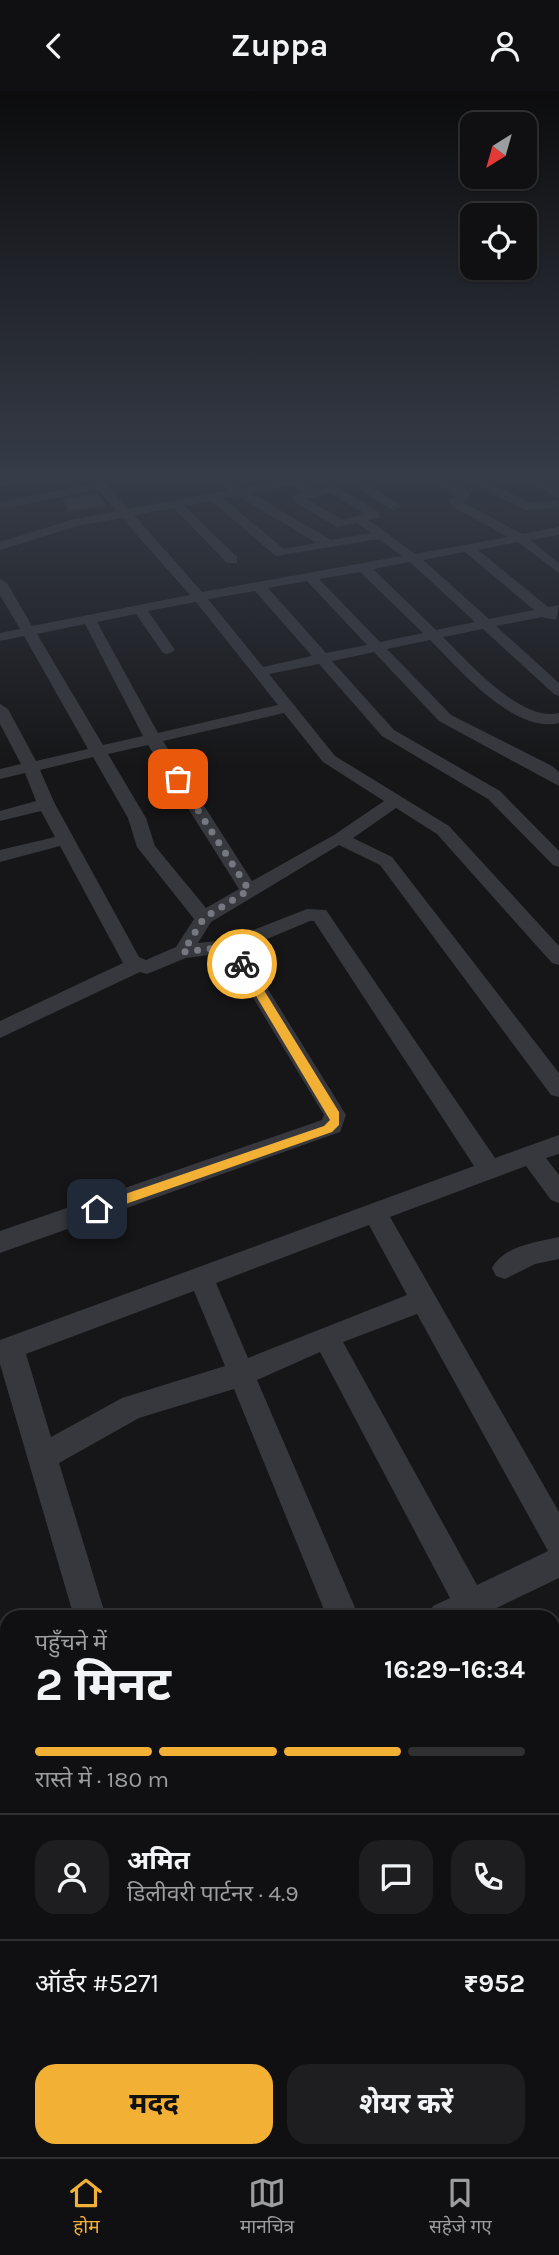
<!DOCTYPE html>
<html lang="hi">
<meta charset="utf-8">
<style>
body{margin:0;font-family:Karla,"Noto Sans Devanagari",sans-serif;background:#1e1e20;color:#f1f3f6;height:100vh;display:flex;flex-direction:column;font-size:26px;white-space:nowrap}
*{box-sizing:border-box;margin:0}
p{font-size:23px;color:#9c9d9f}
.icon{flex:none;width:38px;height:38px;fill:none;stroke:currentColor;stroke-width:2;stroke-linecap:round;stroke-linejoin:round}
.map{position:relative;flex:1;overflow:hidden}
.side{position:absolute;left:0px;top:1519px;width:560px;height:548px;display:flex;flex-direction:column;background:#101012;border-radius:21px 21px 0 0;box-shadow:0 2px 5px #0004,0 0 0 2px #303032}
.side>*{flex:none}
.needle{width:46px;rotate:217deg}
.fabs{position:absolute;left:460px;top:21px;display:grid;gap:14px}
.fabs a{display:grid;place-items:center;width:77px;height:77px;border-radius:14px;background:#101012;box-shadow:0 2px 5px #0004,0 0 0 2px #303032;font-size:35px}
.pin{position:absolute;display:grid;place-items:center;width:60px;height:60px;color:#fff;margin:-30px;border-radius:14px;box-shadow:0 4px 10px #0006}
.courier{position:absolute;display:grid;place-items:center;width:70px;height:70px;margin:-35px;border:5px solid #f2b134;border-radius:50%;background:#fff;color:#222;box-shadow:0 2px 9px #0007}
.headline em{font-style:normal;font-weight:700}
.headline div{display:flex;flex-direction:column-reverse}
.headline{display:flex;align-items:center;justify-content:space-between;height:119px;padding:0 35px}
h1{font-size:46px;font-weight:700;line-height:52px}
.bar{display:grid;grid-template-columns:repeat(4,1fr);gap:10px 7px;align-content:center;height:84px;padding:0 35px}
.bar i{height:9px;border-radius:5px;background:#303032}
.bar .on{background:#f2b134}
.bar p{grid-column:span 4}
.line{display:flex;align-items:center;gap:18px;padding:0 35px;border-top:2px solid #303032}
.line div{flex:1}
.round{display:grid;place-items:center;flex:none;width:74px;height:74px;border-radius:21px;background:#1e1e20}
.primary-button{display:flex;gap:14px;margin-top:auto;padding:14px 35px}
.primary-button a{flex:1;height:80px;border-radius:21px;background:#f2b134;color:#111;font-size:28px;font-weight:700;line-height:80px;text-align:center}
.primary-button a+a{background:#1e1e20;color:#f1f3f6}
header{display:flex;justify-content:space-between;align-items:center;height:91px;padding:0 35px;background:#101012;font-size:32px;font-weight:700}
.menu{display:flex;justify-content:space-around;align-items:center;height:98px;border-top:2px solid #303032;background:#101012;font-size:19px;color:#9c9d9f}
.menu a{display:grid;justify-items:center;gap:4px}
.menu .on{color:#f2b134}
.map>svg:first-child{display:block}
</style>
<header><svg class="icon" aria-label="back" viewBox="0 0 24 24"><path d="M15 5l-7 7 7 7"/></svg>Zuppa<svg class="icon" aria-label="person" viewBox="0 0 24 24"><circle cx="12" cy="8" r="4"/><path d="M4 21q1-7 8-7t8 7"/></svg></header>
<div class="map">
<svg width="559" height="2066" viewBox="0 0 559 2066">
<rect width="100%" height="100%" fill="#161618"/>
<!-- building -->
<path fill="#404145" stroke="#303034" stroke-width="2" d="M97,402L105,414L69,420L63,409Z"/>
<g fill="none" stroke-linecap="round" stroke-linejoin="round">
<!-- minor -->
<path fill="#37383d" fill-rule="evenodd" d="M13,386H34L0,396V390Z
M87,386H100L128,418L229,399L209,386H224L242,397L297,386H323L305,392L317,398L336,396L379,421V427L369,429L415,463L508,446L453,416L449,410L456,404L426,386H441L469,401V407L462,411L522,443L559,436V444L530,449L559,472V482L518,451L478,459L548,516L559,514L556,529L542,526L496,535L559,592V605L554,603L483,538L443,546C468,571 522,632 559,622V632C514,643 459,578 430,549L387,558L451,624L552,675L559,681V695L439,630L374,561L332,570L394,639L500,700L559,760V776L553,774L488,708L382,645L319,573L269,583L335,665L449,735L559,855V874L552,872L437,743L396,717L353,747L392,766L559,982V1006L551,1004L380,774L339,754L211,831L198,852L228,849L307,818L326,819L495,1067L559,1044V1063L546,1067L559,1084V1112L551,1109L526,1075L390,1126L559,1421V1487L478,1526H428L433,1515L450,1507L320,1261L257,1289L359,1526H327L234,1298L139,1327L59,1372L106,1526H74L0,1273V1249L474,1075L314,830H310L243,858L346,1024L340,1041L0,1162V1140L322,1029L324,1024L226,862L186,867L147,883L140,881L0,947V930L123,872L60,755L0,771V759L55,746L41,720L0,730V720L36,710L25,682L0,688V678L21,673L0,633V613L8,618L36,670L88,658L24,545L0,550V542L20,538L0,504V488L7,492L32,535L190,504L122,427L77,435L0,459V451L71,429L117,420L98,399L0,418V410L93,393ZM293,394L305,401L293,404V410L337,436L357,432L371,442L331,449L251,402ZM330,402L365,423L343,429L307,408ZM238,405L317,452L284,458L223,407ZM211,410L276,465L379,448L402,465L202,501L134,424L174,417L227,472H237V466L185,415ZM465,461L534,519L489,528L423,469ZM410,471L475,531L436,539L373,478ZM360,481L423,542L380,551L319,488ZM307,490L367,554L326,562L268,497ZM255,500L312,565L263,576L208,508ZM196,511L278,614L158,642L97,531L136,523L163,562L168,563L175,559L148,520ZM85,533L143,645L103,654L37,543ZM284,622L323,671L384,710L334,744L252,790L163,650ZM148,654L239,798L206,817L155,755L146,727L108,663ZM93,666L128,727L137,756L194,828L176,856L146,869L139,866L55,713L40,679ZM369,1134L407,1204L248,1267L216,1192ZM194,1200L225,1275L122,1307L51,1346L26,1263ZM417,1223L548,1460L477,1494L343,1251Z
M340,386H355L403,416L393,419Z
M462,386H478L531,412L559,409V417L525,419Z
M520,386H536L559,398V407Z
M559,1146V1168L535,1173L505,1188L496,1185L492,1177C503,1155 537,1151 559,1146Z
M559,1642V1676L553,1679V1645Z
M7,1714V1750L0,1752V1716Z
M7,1914V1953L0,1956V1917Z
M0,2006L7,2009V2049L0,2046Z
M77,2060H133L135,2066H79Z"/>
</g>
<!-- sky -->
<linearGradient id="sky" x2="0" y2="1"><stop stop-color="#0c0c0d"/><stop offset="0.57" stop-color="#363c48"/><stop offset="1" stop-color="#363c48" stop-opacity="0"/></linearGradient>
<rect width="559" height="676" fill="url(#sky)"/>
<!-- route -->
<path fill="#f2b134" d="M239,870H246L339,1021V1034L332,1041L97,1123L93,1121V1114L324,1035L330,1029L237,873Z"/>
<g fill="none" stroke-linecap="round" stroke-linejoin="round">
<!-- done -->
<path stroke="#757880" stroke-width="7" stroke-dasharray="0 12.6" d="M178,688L249,799L204,827L183,861L232,855L242,873"/>
</g>
</svg>
<div class="fabs">
<a><svg class="needle" viewBox="-14 -14 28 28"><path d="M0-13l5 13h-10z" fill="#e53935"/><path d="M0 13l5-13h-10z" fill="#9c9d9f"/></svg></a>
<a><svg class="icon" aria-label="locate" viewBox="0 0 24 24"><circle cx="12" cy="12" r="6"/><path d="M12 2v4M12 18v4M2 12h4M18 12h4"/></svg></a>
</div>
<div class="pin" style="left:178px;top:688px;background:#ea580c"><svg class="icon" aria-label="bag" viewBox="0 0 24 24"><path d="M5 8h14l-1 12H6zM9 8a3 3 0 0 1 6 0"/></svg></div>
<div class="pin" style="left:97px;top:1118px;background:#1f2937"><svg class="icon" aria-label="home" viewBox="0 0 24 24"><path d="M3 11l9-7 9 7M6 9v11h12V9"/></svg></div>
<div class="courier" style="left:242px;top:873px"><svg class="icon" aria-label="bike" viewBox="0 0 24 24"><circle cx="6" cy="16" r="4"/><circle cx="18" cy="16" r="4"/><path d="M6 16l4-8h5l3 8M10 8l3 8H6M13 5h3"/></svg></div>
<section class="side">
<div class="headline"><div><h1>2 मिनट</h1><p>पहुँचने में</p></div><em>16:29–16:34</em></div>
<div class="bar"><i class="on"></i><i class="on"></i><i class="on"></i><i></i><p>रास्ते में · 180 m</p></div>
<div class="line" style="height:126px"><a class="round"><svg class="icon" aria-label="person" viewBox="0 0 24 24"><circle cx="12" cy="8" r="4"/><path d="M4 21q1-7 8-7t8 7"/></svg></a><div><b>अमित</b><p>डिलीवरी पार्टनर · 4.9</p></div><a class="round"><svg class="icon" aria-label="chat" viewBox="0 0 24 24"><path d="M4 5h16v11H9l-5 4z"/></svg></a><a class="round"><svg class="icon" aria-label="phone" viewBox="0 0 24 24"><path d="M5 4h4l2 5-3 2q2 4 5 5l2-3 5 2v4C11 20 4 13 5 4z"/></svg></a></div>
<div class="line" style="height:91px"><div>ऑर्डर #5271</div><b>₹952</b></div>
<div class="primary-button"><a>मदद</a><a>शेयर करें</a></div>
</section>
</div>
<nav class="menu">
<a class="on"><svg class="icon" aria-label="home" viewBox="0 0 24 24"><path d="M3 11l9-7 9 7M6 9v11h12V9"/></svg>होम</a>
<a><svg class="icon" aria-label="map" viewBox="0 0 24 24"><path d="M3 6l6-2 6 2 6-2v14l-6 2-6-2-6 2zM9 4v14M15 6v14"/></svg>मानचित्र</a>
<a><svg class="icon" aria-label="saved" viewBox="0 0 24 24"><path d="M7 4h10v16l-5-4-5 4z"/></svg>सहेजे गए</a>
</nav>
